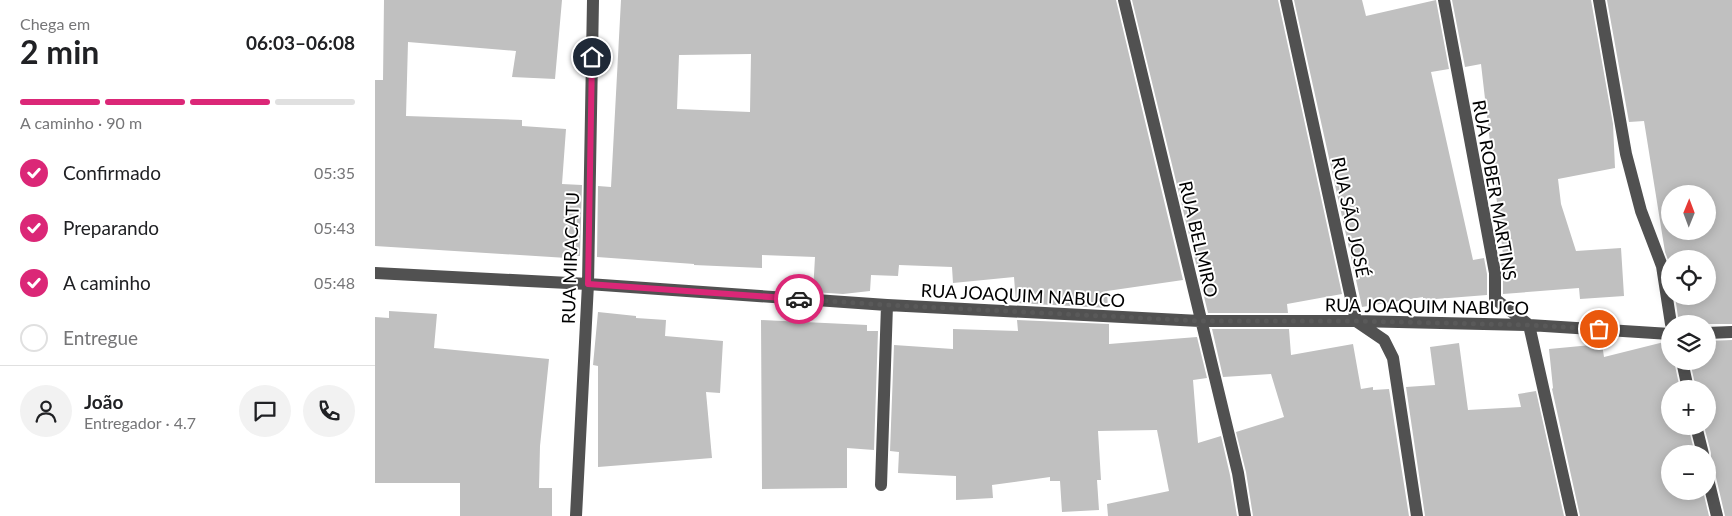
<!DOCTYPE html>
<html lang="pt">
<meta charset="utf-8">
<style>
body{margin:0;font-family:Lato,sans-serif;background:#f2f2f2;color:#202124;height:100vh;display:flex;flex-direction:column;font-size:19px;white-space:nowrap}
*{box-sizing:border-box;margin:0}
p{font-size:16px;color:#757577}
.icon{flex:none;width:28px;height:28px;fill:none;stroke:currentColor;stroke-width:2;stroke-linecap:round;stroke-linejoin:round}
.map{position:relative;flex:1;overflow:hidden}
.sheet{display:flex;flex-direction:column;background:#fff;width:375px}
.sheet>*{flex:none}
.needle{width:32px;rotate:1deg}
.buttons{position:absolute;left:1286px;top:185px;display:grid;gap:10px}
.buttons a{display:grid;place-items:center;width:55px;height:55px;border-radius:50%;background:#fff;box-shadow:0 2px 12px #0003;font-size:25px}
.pin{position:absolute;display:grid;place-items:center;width:42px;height:42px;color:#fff;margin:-21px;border:2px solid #fff;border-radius:50%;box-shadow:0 1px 5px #0007}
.courier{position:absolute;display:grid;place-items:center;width:50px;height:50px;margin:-25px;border:4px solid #db2777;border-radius:50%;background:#fff;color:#222;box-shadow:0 1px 6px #0007}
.summary em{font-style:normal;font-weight:700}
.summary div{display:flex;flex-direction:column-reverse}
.summary{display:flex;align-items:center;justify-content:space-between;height:85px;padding:0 20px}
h1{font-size:32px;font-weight:700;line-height:38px}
.bar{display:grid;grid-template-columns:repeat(4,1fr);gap:8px 5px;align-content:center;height:60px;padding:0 20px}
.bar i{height:6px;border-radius:4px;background:#e0e0e0}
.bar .current{background:#db2777}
.bar p{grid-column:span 4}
.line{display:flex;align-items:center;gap:12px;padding:0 20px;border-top:1px solid #e0e0e0}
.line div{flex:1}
.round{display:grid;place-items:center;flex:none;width:52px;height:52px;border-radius:26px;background:#f2f2f2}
ol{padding:0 20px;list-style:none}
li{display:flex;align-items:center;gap:15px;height:55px}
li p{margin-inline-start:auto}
li .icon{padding:5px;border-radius:50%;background:#db2777;color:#fff;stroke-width:4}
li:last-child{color:#757577}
li i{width:28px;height:28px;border:2px solid #e0e0e0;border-radius:50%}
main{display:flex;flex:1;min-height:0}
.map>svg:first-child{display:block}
</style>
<main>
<section class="sheet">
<div class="summary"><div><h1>2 min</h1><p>Chega em</p></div><em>06:03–06:08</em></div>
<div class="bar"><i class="current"></i><i class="current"></i><i class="current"></i><i></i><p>A caminho · 90 m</p></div>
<ol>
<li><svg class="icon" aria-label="check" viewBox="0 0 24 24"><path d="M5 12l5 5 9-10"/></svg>Confirmado<p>05:35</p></li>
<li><svg class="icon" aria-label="check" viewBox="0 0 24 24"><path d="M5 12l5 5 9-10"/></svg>Preparando<p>05:43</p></li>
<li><svg class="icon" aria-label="check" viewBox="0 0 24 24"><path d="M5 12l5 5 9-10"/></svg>A caminho<p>05:48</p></li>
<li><i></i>Entregue</li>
</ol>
<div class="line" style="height:90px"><a class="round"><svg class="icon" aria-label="person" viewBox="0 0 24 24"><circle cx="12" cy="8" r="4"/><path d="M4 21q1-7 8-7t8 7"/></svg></a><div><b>João</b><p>Entregador · 4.7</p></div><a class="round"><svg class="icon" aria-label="chat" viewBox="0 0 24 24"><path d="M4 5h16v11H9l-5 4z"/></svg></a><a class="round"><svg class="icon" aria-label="phone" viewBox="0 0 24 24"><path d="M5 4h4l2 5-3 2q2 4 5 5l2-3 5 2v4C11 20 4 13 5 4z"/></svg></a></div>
</section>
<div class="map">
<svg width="1357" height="516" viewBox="0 0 1357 516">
<rect width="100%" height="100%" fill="#fff"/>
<!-- building -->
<path fill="#c0c0c0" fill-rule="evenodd" d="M9,0H187L180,79L137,77L141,51L33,42L31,116L147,120V126L191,129L187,184L207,185L205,256L192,255V258L0,246V80H8Z
M246,0H741L808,280L732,291L733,308L641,303L639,277L578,283L577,267L524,265L523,276L496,275L495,291L468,294L438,292L440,257L387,255V268L319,265V264L222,257L223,186L236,187ZM376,54L375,112L302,109L304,55Z
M757,0H903L967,294L912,304L913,313H833Z
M919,0H987L991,16L1061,0L1074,69L1056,72L1098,260L1109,258L1112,274V295L1048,300V297L987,307Z
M1077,0H1216L1238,124L1240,168L1183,179L1186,204L1201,251L1246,248L1249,296L1205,299L1204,288L1128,294V273L1125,256L1128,255L1106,64L1090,67Z
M1232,0H1357V324H1304L1300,296H1332V259H1295V265L1290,252L1269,121L1254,122ZM1295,194H1332V231H1295Z
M14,311L62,314L59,348L174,359L165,446L164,488H177V516H85V483H0V317L14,318Z
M223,312L261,316V318L291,320L290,336L348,341L345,393L331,392L337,458L223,467V366L218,365Z
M386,320L492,325V331H503L499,450L472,448V488L387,489Z
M642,320L734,324V344L822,337L832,378L818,380L823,443L846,436L855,475L862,516H733L732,504L794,491L782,430L723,431L726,480H722L724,510L687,512L685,481H675V477L617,485L618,498L581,500V476L523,473L524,452L515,451L519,345L578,349V329L643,331Z
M837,329H914L916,355L978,344L986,389L998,387V390L1014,389L1034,516H878L871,472L861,432L909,417L896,374L848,377Z
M1357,340V516H1350L1340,473L1337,469L1332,467V461L1336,457V453L1329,426H1332V389H1321L1315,361H1332V341Z
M1289,342H1295V361H1299L1305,389H1295V426H1313L1320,454H1295V491H1328L1334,516H1205L1177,389L1178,388L1174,349L1227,344L1229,357Z
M1084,343L1093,410L1146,407L1143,394L1161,391L1189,516H1050L1031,387L1060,385L1055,347Z"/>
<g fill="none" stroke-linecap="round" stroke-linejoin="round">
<!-- minor -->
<path stroke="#515151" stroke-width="12" d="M749,0L863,473L870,516
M911,0L981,321L1009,340L1018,358L1042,516
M1069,0L1120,273V299L1154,325L1197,516
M1224,0L1251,154L1266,211L1287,266L1296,324
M0,273L213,284L512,305L825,321H981L1154,325L1295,334
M1332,333L1357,332
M1307,361L1313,389
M1321,426L1328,454
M1332,475L1342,516
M506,485L512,305
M201,516L213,284L218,0"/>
</g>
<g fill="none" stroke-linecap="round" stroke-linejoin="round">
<!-- done -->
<path stroke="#595959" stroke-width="5" stroke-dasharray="0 9" d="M424,299L512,305L825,321H981L1154,325L1224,329"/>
<!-- route -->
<path stroke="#db2777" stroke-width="6" d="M217,57L213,284L424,299"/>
</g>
<g text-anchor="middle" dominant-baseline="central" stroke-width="4" stroke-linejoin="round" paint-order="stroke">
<!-- street labels -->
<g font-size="18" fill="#000" stroke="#fff">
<text transform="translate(1120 190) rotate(80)">RUA ROBER MARTINS</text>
<text transform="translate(976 217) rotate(78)">RUA SÃO JOSÉ</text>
<text transform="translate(824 239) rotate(77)">RUA BELMIRO</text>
<text transform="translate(195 258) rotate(-88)">RUA MIRACATU</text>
<text transform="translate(648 295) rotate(3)">RUA JOAQUIM NABUCO</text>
<text transform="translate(1052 306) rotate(1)">RUA JOAQUIM NABUCO</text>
</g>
</g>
</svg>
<div class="buttons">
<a><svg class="needle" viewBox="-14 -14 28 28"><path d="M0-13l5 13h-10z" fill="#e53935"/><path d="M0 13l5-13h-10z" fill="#757577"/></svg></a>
<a><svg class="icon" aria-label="locate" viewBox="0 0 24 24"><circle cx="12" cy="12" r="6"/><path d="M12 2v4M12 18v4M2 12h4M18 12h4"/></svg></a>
<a><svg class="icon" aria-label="layers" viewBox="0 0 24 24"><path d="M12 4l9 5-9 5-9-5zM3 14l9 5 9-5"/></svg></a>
<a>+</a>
<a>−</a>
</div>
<div class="pin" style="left:1224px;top:329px;background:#ea580c"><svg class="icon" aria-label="bag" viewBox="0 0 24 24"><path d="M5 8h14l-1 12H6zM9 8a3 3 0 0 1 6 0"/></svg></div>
<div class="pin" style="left:217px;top:57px;background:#1f2937"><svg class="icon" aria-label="home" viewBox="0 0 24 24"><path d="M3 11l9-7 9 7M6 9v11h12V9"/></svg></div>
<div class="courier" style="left:424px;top:299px"><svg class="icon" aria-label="car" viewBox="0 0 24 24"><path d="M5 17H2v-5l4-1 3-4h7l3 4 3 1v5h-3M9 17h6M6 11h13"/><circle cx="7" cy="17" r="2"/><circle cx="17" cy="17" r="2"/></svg></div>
</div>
</main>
